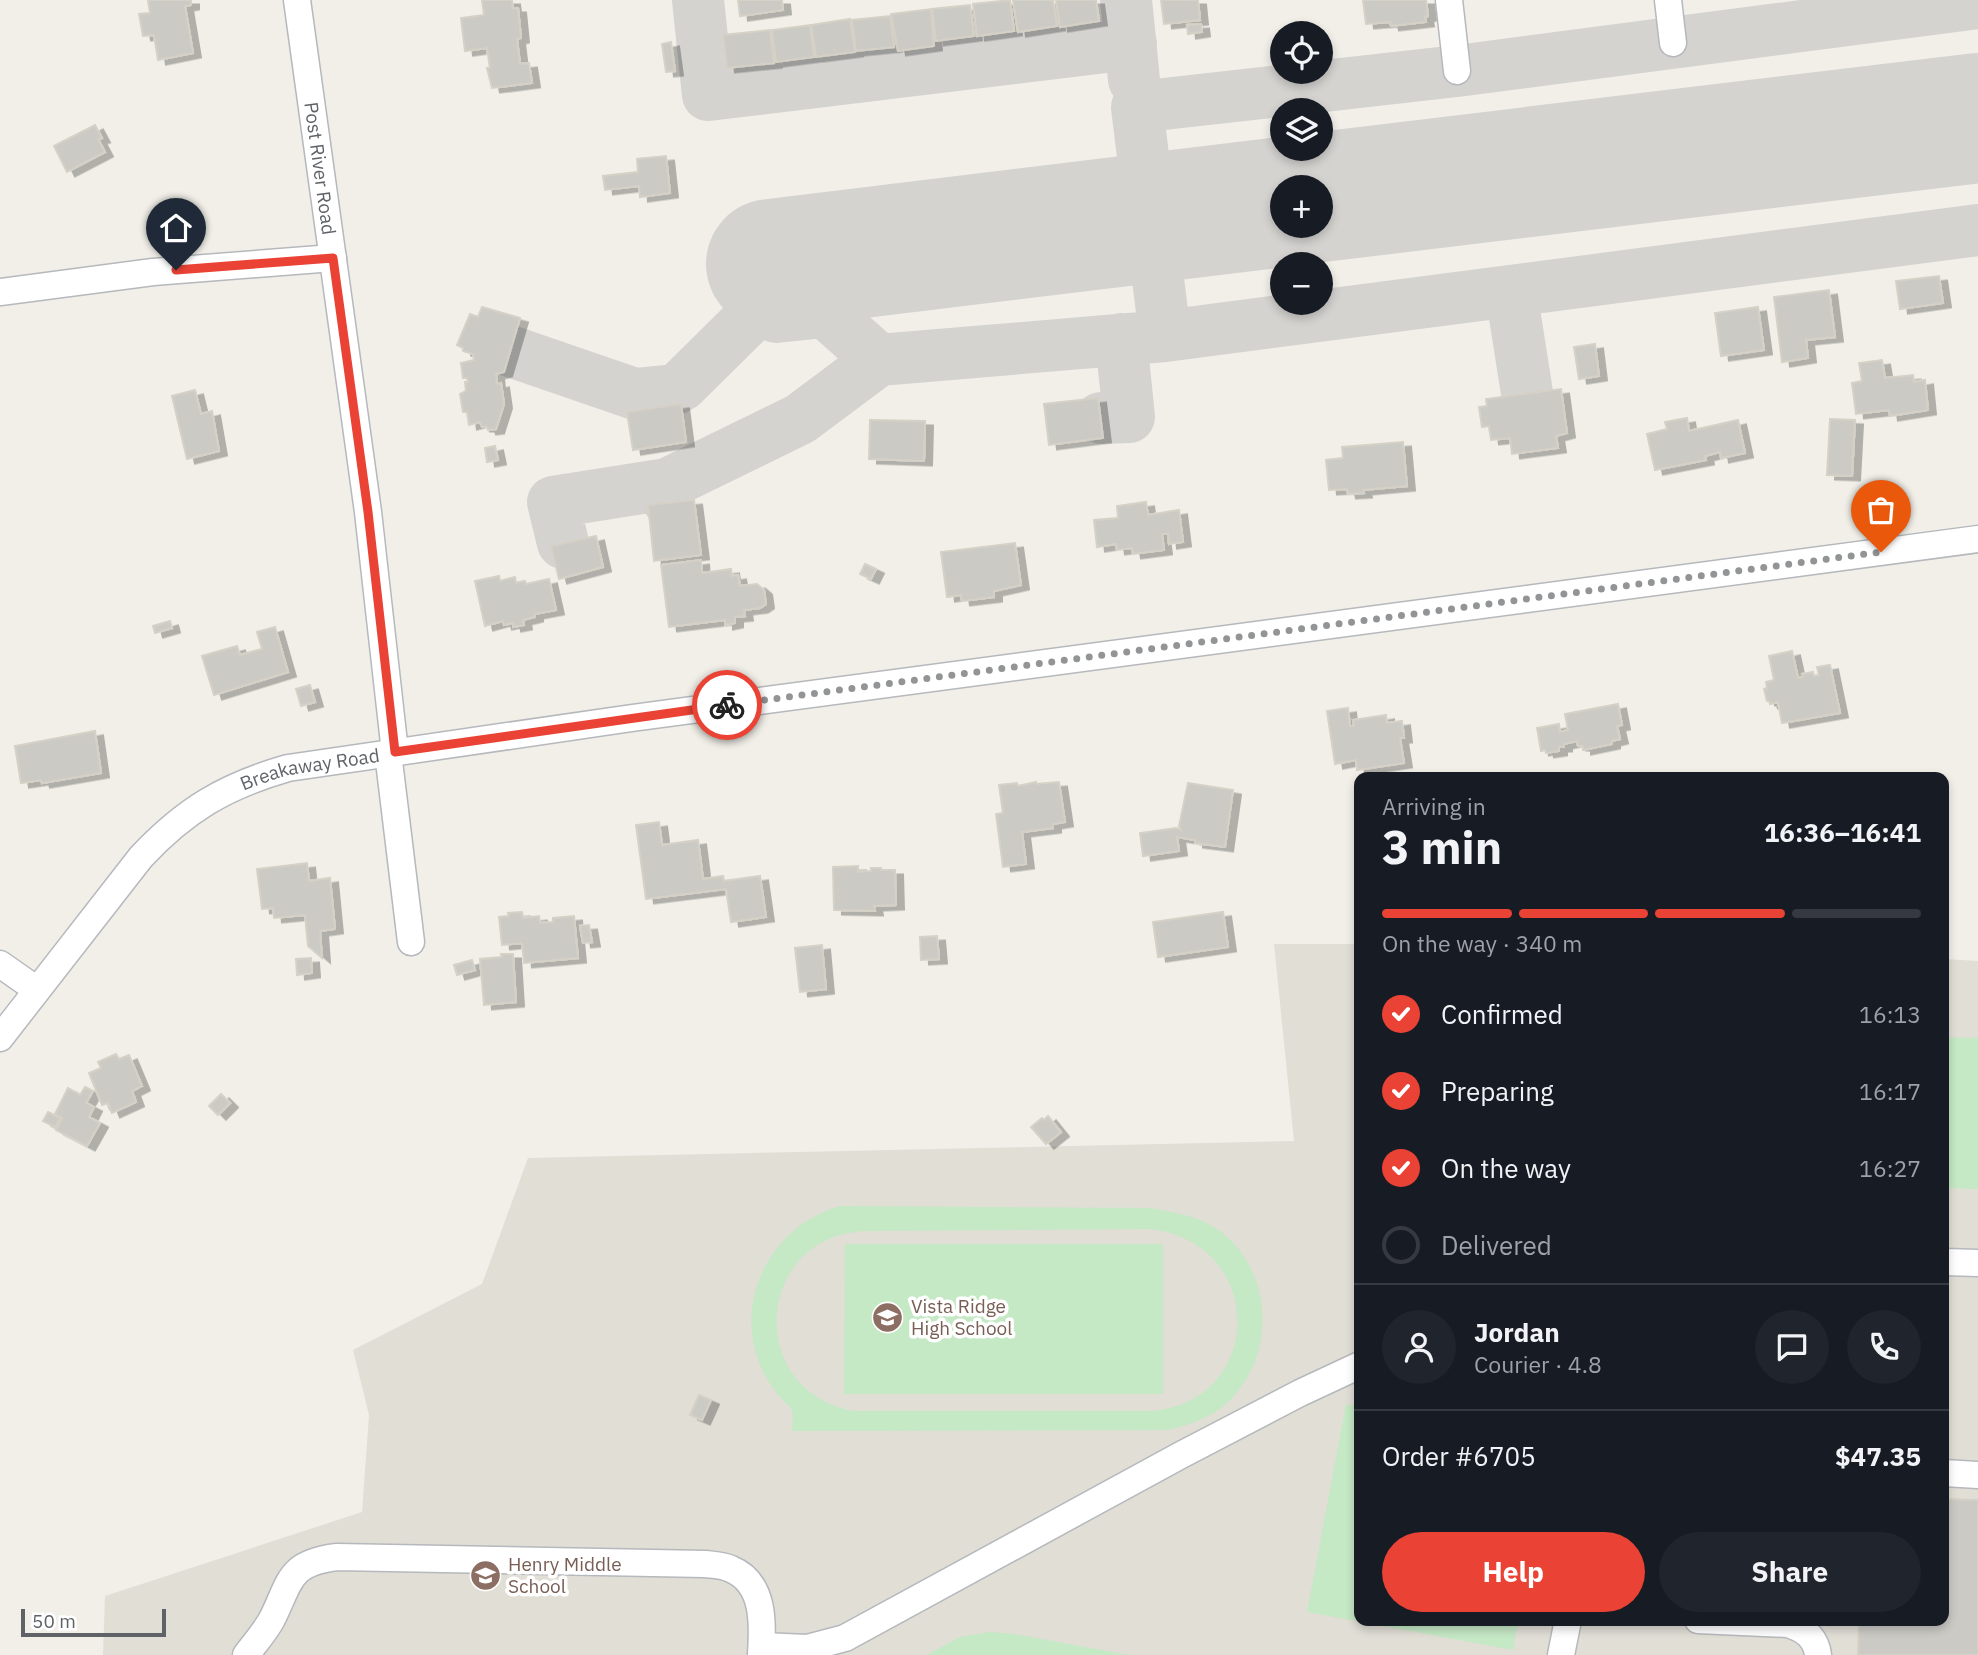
<!DOCTYPE html>
<meta charset="utf-8">
<style>
body{margin:0;font-family:"IBM Plex Sans",sans-serif;background:#20242c;color:#f1f3f6;height:100vh;display:flex;flex-direction:column;font-size:26px;white-space:nowrap}
*{box-sizing:border-box;margin:0}
p{font-size:23px;color:#9ea1a6}
.icon{flex:none;width:38px;height:38px;fill:none;stroke:currentColor;stroke-width:2;stroke-linecap:round;stroke-linejoin:round}
.map{position:relative;flex:1;overflow:hidden}
.sheet{position:absolute;left:1354px;top:772px;width:595px;height:854px;display:flex;flex-direction:column;background:#171b24;border-radius:14px;box-shadow:0 4px 10px #0003}
.sheet>*{flex:none}
.controls{position:absolute;left:1270px;top:21px;display:grid;gap:14px}
.controls a{display:grid;place-items:center;width:63px;height:63px;border-radius:50%;background:#171b24;box-shadow:0 4px 10px #0003;font-size:35px}
.scale{position:absolute;left:21px;bottom:18px;width:145px;box-sizing:border-box;padding-left:7px;border:4px solid #5f6368;border-top:0;font-size:19px;line-height:24px;white-space:nowrap;color:#5f6368;-webkit-text-stroke:5px #fff;paint-order:stroke}
.pin{position:absolute;display:grid;place-items:center;width:60px;height:60px;color:#fff;margin:-72px -30px;border-radius:50% 50% 50% 0;rotate:-45deg;box-shadow:0 0 7px #0007}
.pin .icon{rotate:45deg}
.courier{position:absolute;display:grid;place-items:center;width:70px;height:70px;margin:-35px;border:5px solid #ea4335;border-radius:50%;background:#fff;color:#222;box-shadow:0 2px 9px #0007}
.head em{font-style:normal;font-weight:700}
.head div{display:flex;flex-direction:column-reverse}
.head{display:flex;align-items:center;justify-content:space-between;height:119px;padding:0 28px}
h1{font-size:46px;font-weight:700;line-height:52px}
.bar{display:grid;grid-template-columns:repeat(4,1fr);gap:10px 7px;align-content:center;height:84px;padding:0 28px}
.bar i{height:9px;border-radius:5px;background:#363941}
.bar .current{background:#ea4335}
.bar p{grid-column:span 4}
.line{display:flex;align-items:center;gap:18px;padding:0 28px;border-top:2px solid #363941}
.line div{flex:1}
.round{display:grid;place-items:center;flex:none;width:74px;height:74px;border-radius:37px;background:#20242c}
ol{padding:0 28px;list-style:none}
li{display:flex;align-items:center;gap:21px;height:77px}
li p{margin-inline-start:auto}
li .icon{padding:7px;border-radius:50%;background:#ea4335;color:#fff;stroke-width:4}
li:last-child{color:#9ea1a6}
li i{width:38px;height:38px;border:4px solid #363941;border-radius:50%}
.action{display:flex;gap:14px;margin-top:auto;padding:14px 28px}
.action a{flex:1;height:80px;border-radius:42px;background:#ea4335;color:#fff;font-size:28px;font-weight:700;line-height:80px;text-align:center}
.action a+a{background:#20242c;color:#f1f3f6}
.map>svg:first-child{display:block}
</style>
<div class="map">
<svg width="1978" height="1655" viewBox="0 0 1978 1655">
<defs>
<filter id="shadow"><feDropShadow dx="8" dy="4.5" stdDeviation="0" flood-color="#0004"/></filter>
</defs>
<rect width="100%" height="100%" fill="#f1efe8"/>
<!-- education -->
<path fill="#e1ded6" d="M1274,944H1360V1620H1944V959L1978,961V1655H103L105,1596L362,1512L369,1415L353,1350L482,1284L528,1158L1294,1141Z"/>
<!-- green -->
<path fill="#c5e8c5" fill-rule="evenodd" d="M1944,1037L1978,1038V1189L1944,1188Z
M840,1206L1151,1208C1173,1212 1199,1216 1217,1229C1274,1268 1278,1357 1226,1404C1210,1418 1189,1425 1168,1430L792,1431C792,1425 794,1414 791,1409C789,1405 783,1401 780,1397C772,1388 765,1377 760,1365C733,1299 772,1225 840,1206ZM1151,1229C1267,1244 1265,1400 1153,1411H853C743,1390 755,1233 868,1231Z
M845,1244H1163V1394H844Z
M1346,1404L1360,1407V1620L1518,1621L1513,1650L1307,1612Z
M990,1632L1015,1634L1129,1655H927L960,1637Z"/>
<g fill="none" stroke-linecap="round" stroke-linejoin="round">
<!-- taxiway -->
<path stroke="#d4d3d0" stroke-width="52" d="M698,0L708,95L1131,44
M1126,0L1134,80
M771,264L776,317L825,312L879,360L1165,336L1978,230
M1511,291L1527,393
M1165,336L1137,107L1457,71L1978,3
M510,351L635,394L674,390L682,385L763,305L774,303
M1101,418L1129,417L1121,339
M669,502L667,484L800,419L879,360
M563,543L553,502L667,484"/>
<!-- runway -->
<path stroke="#d4d3d0" stroke-width="130" d="M1321,197L1978,118
M771,264L1283,202"/>
</g>
<!-- building -->
<path fill="#cccac5" stroke="#d6d1c6" stroke-width="2" filter="url(#shadow)" d="M148,0H191V5L185,6L193,53L158,60L154,35L143,36L139,14L150,13Z
M482,0H512L513,8H518L521,38L517,39L520,64L529,63L532,83L492,88L487,68H490L487,48L465,51L461,18L484,15Z
M738,0H782L783,10L740,16Z
M1010,0L1014,31L977,36L973,4Z
M1013,0H1053L1057,26L1018,32Z
M1056,0H1096L1099,21L1060,27Z
M1161,0H1198L1200,20L1164,24Z
M1363,0H1426L1428,16L1425,17L1426,22L1391,26L1390,22L1366,24Z
M970,5L974,36L936,41L932,9Z
M931,9L934,46L898,51L891,14Z
M890,16L894,47L856,51L852,20Z
M850,19L855,52L816,57L811,25Z
M1201,24L1202,32L1188,34L1187,25Z
M810,25L814,57L776,62L772,30Z
M770,30L774,63L727,68L723,35Z
M671,42L675,71L666,72L662,44Z
M95,125L102,138L98,139L105,152L67,172L54,146Z
M666,156L670,193L640,197L639,186L605,190L603,176L638,172L637,159Z
M1939,276L1943,303L1900,309L1896,281Z
M1829,290L1835,337L1806,340L1808,358L1782,362L1774,297Z
M482,307L520,318L504,372L496,374L497,384L501,383L504,404L496,429L488,430L487,427H482L480,422L469,425L467,412H463L460,394L466,391L465,382H468L467,378H463L461,363L474,360L473,354L463,351V348L457,345L470,314L478,317Z
M1758,307L1764,350L1721,356L1715,313Z
M1595,344L1599,376L1579,379L1574,347Z
M1882,360L1885,378L1913,375L1914,382L1925,380L1928,410L1890,416L1889,410L1856,414L1852,383L1862,381L1859,363Z
M1561,389L1567,433L1556,436L1558,448L1512,454L1510,438L1491,440L1489,426L1482,427L1479,407L1487,406L1486,399Z
M195,390L201,414L212,411L219,451L187,459L172,396Z
M1098,398L1103,438L1049,445L1044,404Z
M681,404L686,442L633,450L627,412Z
M1687,418L1689,431L1738,420L1745,453L1721,458L1720,452L1705,456L1706,460L1655,470L1647,434L1667,429L1665,422Z
M1830,419L1855,420L1852,476L1827,475Z
M870,420L925,421L924,461L869,459Z
M1403,442L1407,486L1363,490L1364,493L1348,494L1347,489L1329,490L1326,460L1343,458L1342,447Z
M495,446L498,460L487,462L485,448Z
M694,500L701,555L654,561L648,505Z
M1146,502L1148,515L1179,510L1183,542L1169,544L1168,534H1162L1164,550L1133,554L1132,548L1117,550L1116,544L1097,547L1094,520L1118,518L1117,506Z
M596,536L603,567L559,579L551,546Z
M1015,543L1021,585L994,591V597L962,601L961,595L947,597L941,552Z
M701,560L702,573L731,569L732,576L738,575L740,586L757,584L764,590L766,604L760,608L744,610L745,616L735,617V623L725,625V620L669,627L661,565Z
M865,564L876,569L871,579L860,574Z
M499,576L500,581L515,577L516,583L525,581L526,584L549,579L556,610L535,614V617L523,620L524,625L513,627V623L504,625L503,621L485,626L475,581Z
M170,621L172,628L155,633L153,626Z
M275,627L288,672L214,695L202,656L237,646L240,655L262,649L257,632Z
M1792,651L1798,678L1803,677L1802,674L1813,672L1814,676L1819,675L1817,667L1830,665L1840,713L1782,723L1778,702L1770,704L1769,701H1767L1764,689L1767,688L1766,682L1774,680L1769,656Z
M310,685L315,702L301,706L296,689Z
M1618,704L1622,725L1617,726L1620,739L1612,741V744L1583,750V746H1578L1577,741L1564,744V747H1559V751L1546,753L1545,750L1541,751L1537,728L1559,724L1560,732L1568,730L1565,714Z
M1348,708L1350,726H1354L1353,720L1386,715L1387,723L1402,721L1404,738H1400L1404,763L1357,770L1356,760L1335,764L1327,711Z
M95,731L101,773L42,783L41,780L21,783L15,746Z
M1036,782V784L1059,782L1065,822L1053,824V828L1022,832L1026,864L1003,867L996,814L1003,813L999,785L1017,783L1018,786Z
M1188,783L1233,790L1225,847L1195,843V840L1177,837L1179,851L1143,856L1140,833L1176,828L1181,830L1179,826Z
M659,822L662,845L698,840L703,879L723,876L724,881L760,876L766,917L731,922L726,889L646,899L636,825Z
M307,863L309,881L330,878L335,929L320,931L322,958L308,946L305,915L274,918L273,908L262,909L257,869Z
M858,866V872L871,871V868H881V870H895L896,905L874,906L875,911L834,910L833,867Z
M522,912L523,918L539,916L540,923L553,922V918L574,916L578,958L524,963L522,943L502,945L499,917L509,916L508,913Z
M1223,912L1228,947L1158,957L1153,922Z
M589,925L592,942L583,943L580,926Z
M937,936L939,959L921,960L920,937Z
M822,945L826,989L800,992L795,948Z
M501,954H513L516,1002L484,1005L480,959L502,957Z
M311,958L312,973L297,975L296,959Z
M472,960L475,970L457,975L454,965Z
M116,1054L119,1059L129,1055L142,1086L132,1091L136,1102L112,1113L108,1103L102,1105L89,1073L101,1068L98,1062Z
M85,1087L93,1091L86,1103L94,1107L89,1117L100,1123L87,1146L56,1130L62,1118L55,1114L68,1088L80,1095Z
M221,1094L230,1103L218,1115L209,1106Z
M48,1112L60,1118L55,1127L43,1121Z
M1048,1116L1061,1132L1046,1144L1031,1127L1042,1118L1044,1120Z
M699,1395L711,1400L702,1420L690,1415Z
M1944,1499L1978,1500V1655H1858L1859,1620H1944Z"/>
<g fill="none" stroke-linecap="round" stroke-linejoin="round">
<defs>
<g id="minor">
<path id="s1" d="M297,0L368,512L395,752"/>
<path d="M1449,0L1457,71"/>
<path d="M1668,0L1673,43"/>
<path d="M0,292L153,272L333,258"/>
<path d="M388,753L411,942"/>
<path d="M0,964L37,990"/>
<path id="s2" d="M0,1038L141,857C185,810 225,786 288,768L632,718L1978,539"/>
<path d="M1944,1262L1978,1263"/>
<path d="M1944,1473L1978,1475"/>
<path d="M1698,1620L1788,1624C1804,1629 1816,1637 1818,1655"/>
<path d="M762,1646L807,1648L845,1638L1181,1455L1300,1393L1360,1365"/>
<path d="M246,1655C255,1643 265,1632 272,1619C291,1581 288,1563 337,1557L705,1564C713,1565 723,1565 731,1569C765,1583 763,1624 761,1655"/>
<path d="M1561,1655L1568,1620"/>
</g>
</defs>
<!-- minor casing -->
<use href="#minor" stroke="#b5b8bc" stroke-width="29"/>
<!-- minor -->
<use href="#minor" stroke="#fff" stroke-width="26"/>
</g>
<g fill="none" stroke-linecap="round" stroke-linejoin="round">
<!-- done -->
<path stroke="#929495" stroke-width="7" stroke-dasharray="0 12.6" d="M727,705L1881,552"/>
<!-- route -->
<path stroke="#ea4335" stroke-width="9" d="M176,270L333,258L368,512L395,752L727,705"/>
</g>
<!-- icons -->
<defs>
<symbol id="school-disc" viewBox="-11 -11 22 22"><circle r="9.5" fill="#8d6e63" stroke="#fff"/><path d="M0-5L7-2L0 1L-7-2ZM-4 1L0 2.5L4 1V4Q0 6-4 4Z" fill="#fff"/></symbol>
</defs>
<g fill-rule="evenodd">
<use href="#school-disc" x="870" y="1300" width="35" height="35"/>
<use href="#school-disc" x="468" y="1558" width="35" height="35"/>
</g>
<g text-anchor="middle" dominant-baseline="central" stroke-width="7" stroke-linejoin="round" paint-order="stroke">
<!-- street labels -->
<g font-size="19" fill="#5f6368" stroke="#fff">
<text stroke="none"><textPath href="#s1" startOffset="170">Post River Road</textPath></text>
<text stroke="none"><textPath href="#s2" startOffset="425">Breakaway Road</textPath></text>
</g>
<!-- education labels -->
<g font-size="19" fill="#785e54" stroke="#fff" text-anchor="start">
<text x="911" y="1306">Vista Ridge<tspan x="911" dy="22">High School</tspan></text>
<text x="508" y="1564">Henry Middle<tspan x="508" dy="22">School</tspan></text>
</g>
</g>
</svg>
<div class="controls">
<a><svg class="icon" aria-label="locate" viewBox="0 0 24 24"><circle cx="12" cy="12" r="6"/><path d="M12 2v4M12 18v4M2 12h4M18 12h4"/></svg></a>
<a><svg class="icon" aria-label="layers" viewBox="0 0 24 24"><path d="M12 4l9 5-9 5-9-5zM3 14l9 5 9-5"/></svg></a>
<a>+</a>
<a>−</a>
</div>
<div class="scale">50 m</div>
<div class="pin" style="left:1881px;top:552px;background:#ea580c"><svg class="icon" aria-label="bag" viewBox="0 0 24 24"><path d="M5 8h14l-1 12H6zM9 8a3 3 0 0 1 6 0"/></svg></div>
<div class="pin" style="left:176px;top:270px;background:#1f2937"><svg class="icon" aria-label="home" viewBox="0 0 24 24"><path d="M3 11l9-7 9 7M6 9v11h12V9"/></svg></div>
<div class="courier" style="left:727px;top:705px"><svg class="icon" aria-label="bike" viewBox="0 0 24 24"><circle cx="6" cy="16" r="4"/><circle cx="18" cy="16" r="4"/><path d="M6 16l4-8h5l3 8M10 8l3 8H6M13 5h3"/></svg></div>
<section class="sheet">
<div class="head"><div><h1>3 min</h1><p>Arriving in</p></div><em>16:36–16:41</em></div>
<div class="bar"><i class="current"></i><i class="current"></i><i class="current"></i><i></i><p>On the way · 340 m</p></div>
<ol>
<li><svg class="icon" aria-label="check" viewBox="0 0 24 24"><path d="M5 12l5 5 9-10"/></svg>Confirmed<p>16:13</p></li>
<li><svg class="icon" aria-label="check" viewBox="0 0 24 24"><path d="M5 12l5 5 9-10"/></svg>Preparing<p>16:17</p></li>
<li><svg class="icon" aria-label="check" viewBox="0 0 24 24"><path d="M5 12l5 5 9-10"/></svg>On the way<p>16:27</p></li>
<li><i></i>Delivered</li>
</ol>
<div class="line" style="height:126px"><a class="round"><svg class="icon" aria-label="person" viewBox="0 0 24 24"><circle cx="12" cy="8" r="4"/><path d="M4 21q1-7 8-7t8 7"/></svg></a><div><b>Jordan</b><p>Courier · 4.8</p></div><a class="round"><svg class="icon" aria-label="chat" viewBox="0 0 24 24"><path d="M4 5h16v11H9l-5 4z"/></svg></a><a class="round"><svg class="icon" aria-label="phone" viewBox="0 0 24 24"><path d="M5 4h4l2 5-3 2q2 4 5 5l2-3 5 2v4C11 20 4 13 5 4z"/></svg></a></div>
<div class="line" style="height:91px"><div>Order #6705</div><b>$47.35</b></div>
<div class="action"><a>Help</a><a>Share</a></div>
</section>
</div>
